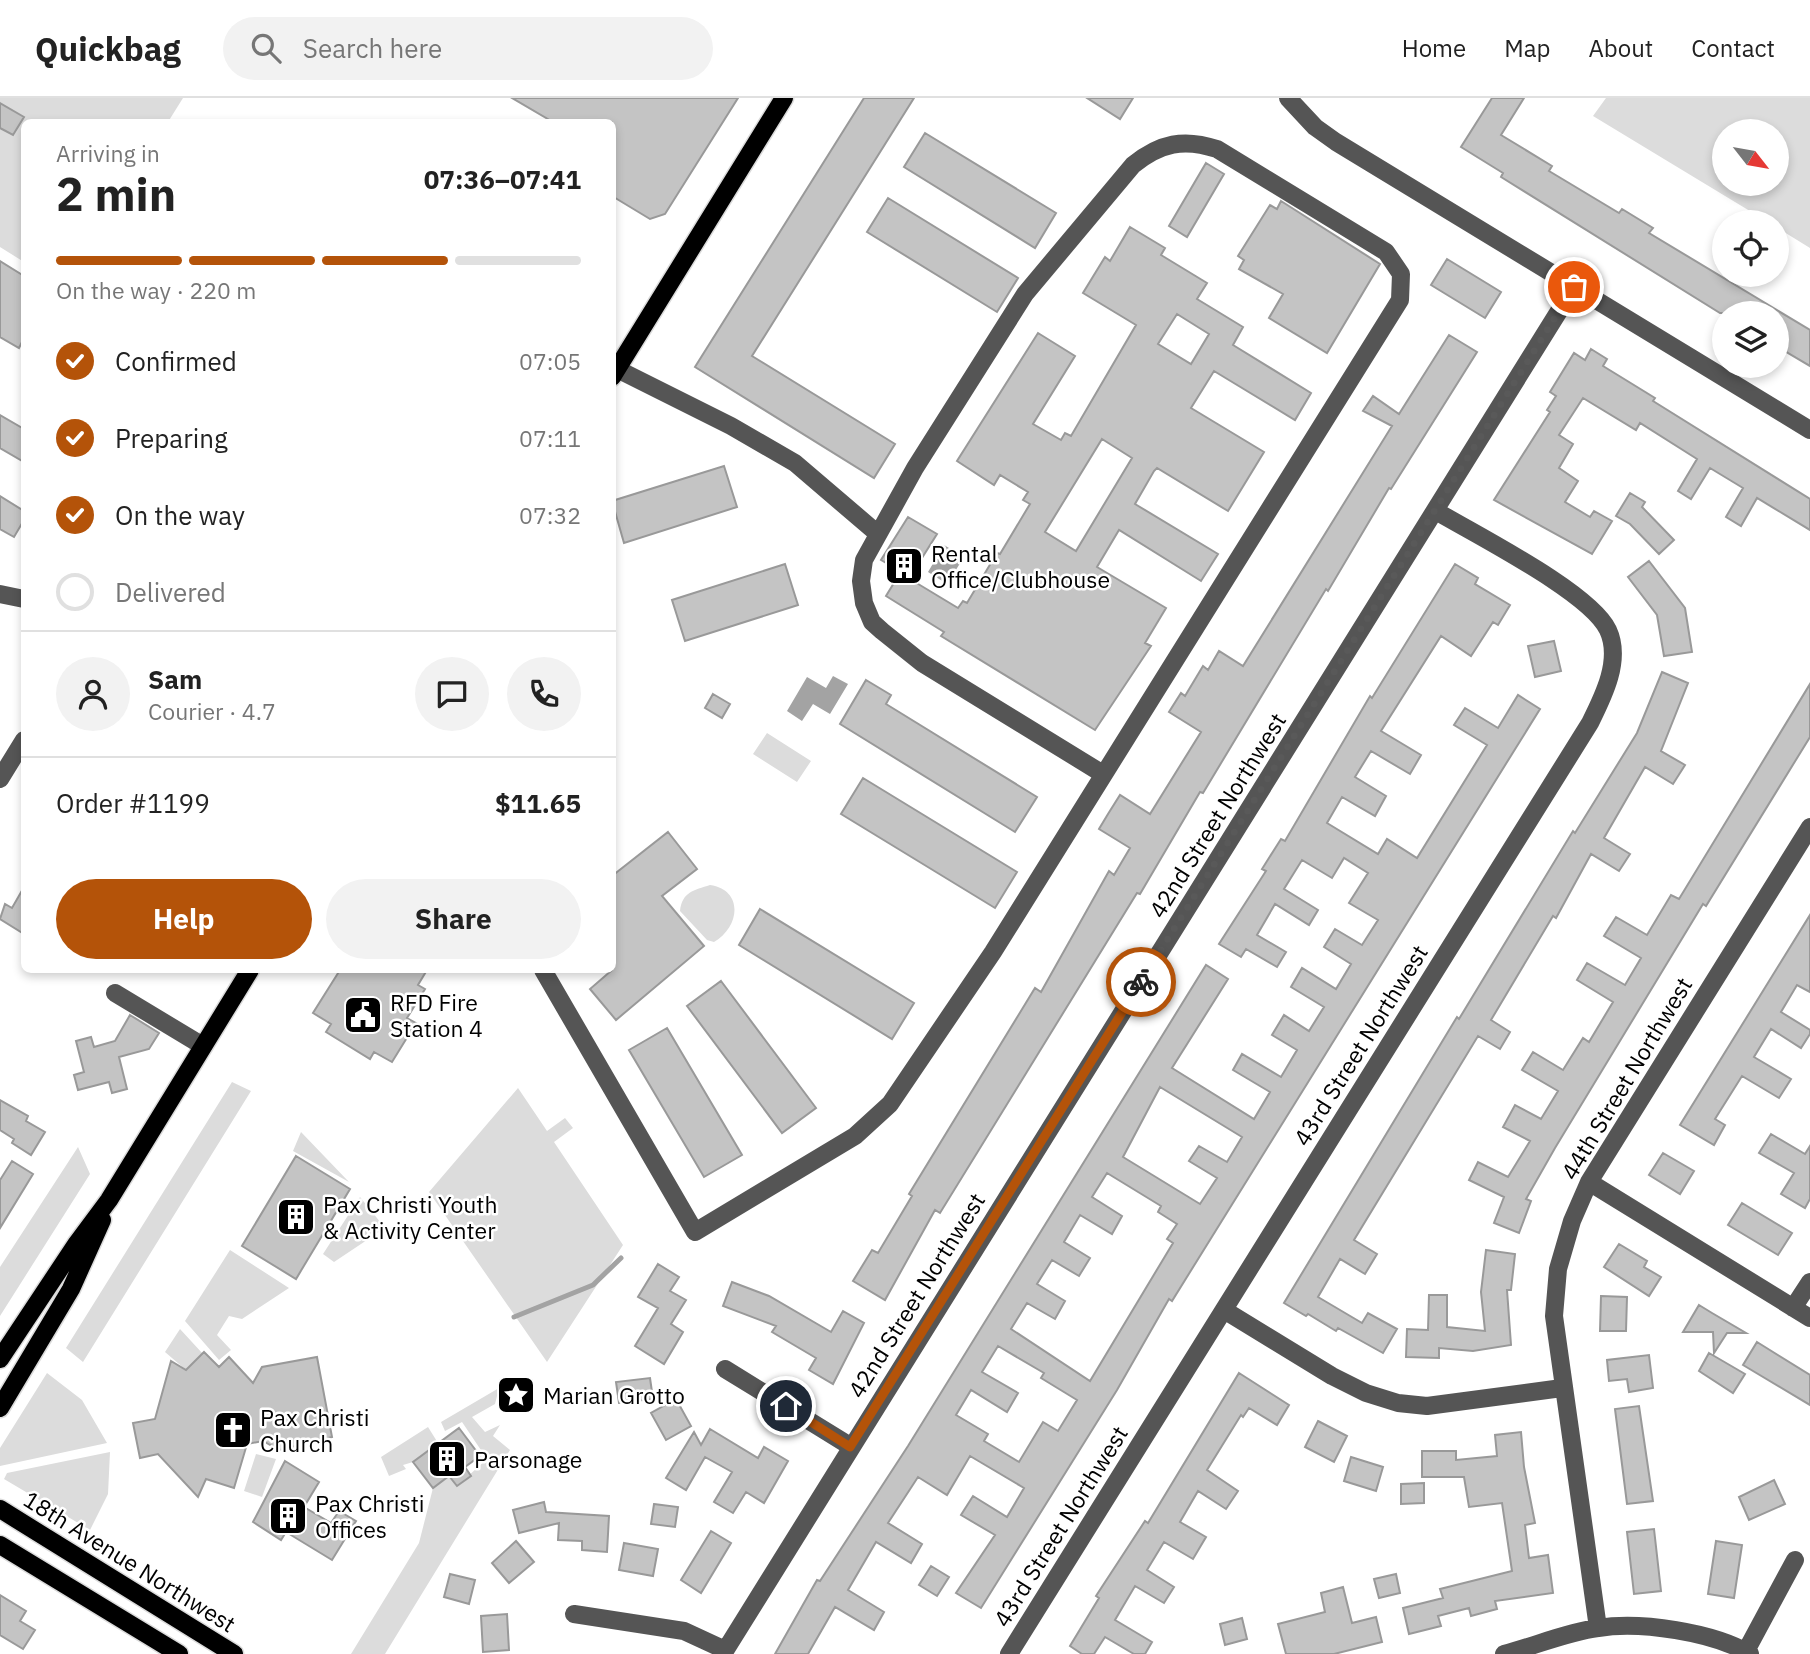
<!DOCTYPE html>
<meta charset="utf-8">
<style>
body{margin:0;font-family:"IBM Plex Sans",sans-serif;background:#f2f2f2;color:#222;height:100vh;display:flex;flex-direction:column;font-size:26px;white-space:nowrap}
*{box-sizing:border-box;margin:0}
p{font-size:23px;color:#767676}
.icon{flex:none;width:38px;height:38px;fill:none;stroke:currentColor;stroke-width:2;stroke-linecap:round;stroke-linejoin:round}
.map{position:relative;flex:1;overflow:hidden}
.drawer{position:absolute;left:21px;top:21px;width:595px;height:854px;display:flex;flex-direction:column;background:#fff;border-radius:10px;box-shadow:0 4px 10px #0003}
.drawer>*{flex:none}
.needle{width:46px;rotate:121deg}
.tools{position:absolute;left:1712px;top:21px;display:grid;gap:14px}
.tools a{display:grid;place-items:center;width:77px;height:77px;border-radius:50%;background:#fff;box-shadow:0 4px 10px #0003;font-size:35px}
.pin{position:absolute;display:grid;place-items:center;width:60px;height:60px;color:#fff;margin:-30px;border:4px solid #fff;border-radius:50%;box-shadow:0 2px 7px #0007}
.courier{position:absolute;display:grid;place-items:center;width:70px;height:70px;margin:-35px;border:5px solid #b45309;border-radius:50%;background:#fff;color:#222;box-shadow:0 2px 9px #0007}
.overview em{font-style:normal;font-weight:700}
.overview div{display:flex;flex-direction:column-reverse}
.overview{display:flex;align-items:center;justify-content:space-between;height:119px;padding:0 35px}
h1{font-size:46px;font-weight:700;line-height:52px}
.bar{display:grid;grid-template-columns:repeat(4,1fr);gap:10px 7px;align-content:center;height:84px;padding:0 35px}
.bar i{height:9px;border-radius:5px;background:#e0e0e0}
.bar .current{background:#b45309}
.bar p{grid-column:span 4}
.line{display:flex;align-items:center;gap:18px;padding:0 35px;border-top:2px solid #e0e0e0}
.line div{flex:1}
.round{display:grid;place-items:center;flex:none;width:74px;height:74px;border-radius:37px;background:#f2f2f2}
ol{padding:0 35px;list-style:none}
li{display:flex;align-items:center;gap:21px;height:77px}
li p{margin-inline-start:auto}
li .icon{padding:7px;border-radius:50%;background:#b45309;color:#fff;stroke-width:4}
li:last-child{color:#767676}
li i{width:38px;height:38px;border:4px solid #e0e0e0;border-radius:50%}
.primary-button{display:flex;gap:14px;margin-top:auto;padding:14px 35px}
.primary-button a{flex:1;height:80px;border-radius:42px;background:#b45309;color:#fff;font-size:28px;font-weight:700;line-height:80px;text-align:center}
.primary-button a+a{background:#f2f2f2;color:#222}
header{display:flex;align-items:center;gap:42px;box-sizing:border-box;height:98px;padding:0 35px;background:#fff;border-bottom:2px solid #e0e0e0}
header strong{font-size:33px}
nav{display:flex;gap:38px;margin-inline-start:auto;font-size:24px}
.search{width:490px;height:63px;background:#f2f2f2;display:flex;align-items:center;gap:18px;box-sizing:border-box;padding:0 24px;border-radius:38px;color:#767676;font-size:26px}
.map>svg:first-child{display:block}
</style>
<header>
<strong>Quickbag</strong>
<div class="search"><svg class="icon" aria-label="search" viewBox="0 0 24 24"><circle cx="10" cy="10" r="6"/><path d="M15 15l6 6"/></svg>Search here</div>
<nav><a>Home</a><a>Map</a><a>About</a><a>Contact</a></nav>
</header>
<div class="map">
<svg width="1810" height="1556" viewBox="0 0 1810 1556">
<rect width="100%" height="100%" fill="#fff"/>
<!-- green -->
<path fill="#dcdcdc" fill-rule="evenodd" d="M0,0H183L168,24H24V164L0,149Z
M1606,0H1810V150L1776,129V124H1768L1593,18ZM1724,33H1776V86H1724Z
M767,635L811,663L797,684L753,656Z
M710,787C744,792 740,829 714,844L707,842L680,813C682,794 694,792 710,787Z
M232,984L251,993L83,1264L66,1250Z
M518,990L547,1033L565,1020L573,1030L554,1044L623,1147L547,1264L429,1094Z
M301,1034L349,1084L293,1053Z
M78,1049L90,1076L0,1218V1169Z
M360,1099L385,1130L334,1164L323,1156Z
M230,1152L289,1190L242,1221L229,1218L217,1237L231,1252L219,1262L185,1223Z
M180,1231L203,1256L186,1272L165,1254Z
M47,1275L82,1302L107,1345L0,1368V1350Z
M499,1290L495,1306L472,1319L485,1334L500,1327L493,1338L510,1352L385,1556H351L419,1445L433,1390L449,1378L457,1388L487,1361L462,1324L445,1333L441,1324Z
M428,1329L438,1345L413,1364L403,1367L406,1371L389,1378L381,1359Z
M110,1354L108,1396L90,1432L4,1381L7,1375Z
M256,1356L276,1361L262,1399L244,1393Z"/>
<!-- water -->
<path fill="#a3a3a3" d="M944,447L964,459L947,486L928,474Z
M833,578L848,586L830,616L813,606L802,623L787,613L807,579L826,590Z"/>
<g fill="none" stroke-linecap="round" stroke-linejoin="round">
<!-- stream -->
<path stroke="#a3a3a3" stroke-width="5" d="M514,1219L593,1187L621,1160"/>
</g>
<!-- building -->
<path fill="#c4c4c4" stroke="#999" stroke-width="2" fill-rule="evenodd" d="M512,0H738L665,116L650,121L612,98V24H553Z
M864,0H914L752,258L895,346L874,380L695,269Z
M1087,0H1133L1120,21Z
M1492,0H1524L1501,37L1552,68L1549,73L1619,115L1622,111L1653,130L1649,135L1810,232V268L1776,248V215H1720L1501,79L1503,75L1461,49Z
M0,5L24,19L13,37L0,30Z
M925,35L1056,115L1035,150L904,69Z
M1206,65L1224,76L1187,139L1169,128Z
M888,100L1018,180L997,214L867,134Z
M1281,103L1380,166L1327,255L1269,220L1283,196L1239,171L1244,162L1238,158L1270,107L1277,111Z
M1130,129L1165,150L1161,157L1207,185L1197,201L1243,229L1233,247L1311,295L1295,322L1214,273L1191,310L1264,354L1228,413L1157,370L1154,373L1135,406L1218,456L1201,483L1119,432L1097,469L1166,510L1145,545L1151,548L1095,632L941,538L944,534L886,498L900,475L958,510L963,503L967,505L997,455L1000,456L1030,406L1023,402L1028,394L1000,377L994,387L957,363L1038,235L1075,258L1033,326L1061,342L1065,335L1071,338L1136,227L1083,195L1105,159L1110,163ZM1177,216L1209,236L1191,266L1158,246ZM1102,341L1132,360L1076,453L1045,434Z
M1447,161L1501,194L1485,220L1431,187Z
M0,163L24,178V240L19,250L0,239Z
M1449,237L1477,254L1391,391L1389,390L1328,493L1326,491L1203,695L1200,694L1140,796L1137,795L940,1115L935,1112L885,1202L853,1183L872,1152L878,1155L912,1098L909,1096L1035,890L1041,894L1109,773L1114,777L1130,750L1099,731L1108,716L1120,697L1150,716L1201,634L1169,614L1181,595L1185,598L1203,568L1208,572L1219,553L1243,568L1392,328L1363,313L1373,298L1399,316Z
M1591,251L1607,261L1603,268L1655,300L1653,303L1810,401V432L1757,400L1741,428L1726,419L1743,390L1710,370L1691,401L1678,393L1697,361L1640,325L1636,332L1583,300L1559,337L1573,346L1559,370L1578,383L1565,404L1590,419L1594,413L1612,423L1592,456L1494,402L1550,314L1547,312L1556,298L1550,294L1574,255L1585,262Z
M0,317L24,331V364L0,350Z
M724,368L737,409L624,445L612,403Z
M1630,395L1645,404L1642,409L1674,442L1659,456L1630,426L1616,418Z
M0,398L24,413V422L14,439L0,431Z
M908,419L937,436L910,479L881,462Z
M1649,463L1685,510L1692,554L1664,558L1657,517L1628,479Z
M785,466L798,507L685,543L672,502Z
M1455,466L1478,480L1475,486L1510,507L1498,527L1493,524L1471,558L1441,538L1381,633L1421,657L1410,676L1371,653L1355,679L1386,698L1375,718L1342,699L1327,725L1378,756L1387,741L1417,760L1487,647L1454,627L1465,610L1498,630L1518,597L1540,611L1172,1203L1169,1201L1117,1292L981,1510L956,1495L995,1437L961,1417L973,1398L1007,1419L1024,1390L970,1358L947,1397L918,1379L888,1425L922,1446L911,1465L876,1444L848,1492L884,1514L874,1532L835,1509L808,1556H775L817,1482L820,1483L908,1348L1206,867L1228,881L1172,970L1254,1021L1270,994L1233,972L1242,956L1281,979L1297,952L1272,937L1284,917L1309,933L1324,909L1291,889L1302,870L1336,891L1351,866L1324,849L1335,831L1362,847L1378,822L1349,805L1368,775L1344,760L1332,780L1302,762L1284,791L1318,812L1309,827L1275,806L1257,837L1286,854L1277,869L1246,851L1241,859L1219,846L1266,773L1262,771L1281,741L1285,743L1370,598L1372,600ZM1160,989L1242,1039L1227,1064L1199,1048L1189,1063L1217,1080L1200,1106L1123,1059ZM1107,1075L1161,1108L1158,1114L1177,1126L1167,1141L1173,1145L1090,1283L1011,1231L1027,1205L1055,1221L1065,1203L1037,1186L1052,1162L1079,1178L1090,1160L1064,1144L1080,1117L1112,1136L1122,1118L1092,1099ZM998,1248L1044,1275L1041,1280L1077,1302L1058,1333L1043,1324L1019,1364L984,1343L988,1336L956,1317L971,1292L1007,1314L1018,1295L982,1274Z
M1554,543L1561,573L1535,579L1528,548Z
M1662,574L1688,585L1661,653L1685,667L1673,686L1645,669L1604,740L1630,756L1619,773L1591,756L1556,820L1553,818L1491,922L1510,934L1500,951L1478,938L1354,1142L1377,1156L1365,1176L1340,1161L1318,1199L1362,1225L1368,1215L1397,1231L1383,1255L1338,1230L1336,1233L1308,1216L1306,1218L1284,1205L1457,919L1459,921L1573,733L1575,735L1637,635Z
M866,582L891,597L886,606L1037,699L1015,734L840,626Z
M1810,586V639L1706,808L1703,806L1555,1050L1526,1101L1531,1103L1519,1135L1494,1125L1504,1099L1469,1082L1478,1064L1508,1079L1530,1043L1503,1029L1515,1007L1541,1021L1558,993L1522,972L1533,954L1563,972L1583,940L1589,944L1613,904L1577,882L1587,865L1625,887L1641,860L1604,838L1616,819L1647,837L1671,797L1679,801Z
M713,596L730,606L722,620L705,610Z
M863,680L1017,774L995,810L841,716Z
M668,734L697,771L662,798L704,848L616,922L590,891L612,872V778Z
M24,789V836L0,821L5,806L12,810Z
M760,811L914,905L892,941L739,847Z
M1810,817V894L1797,887L1781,914L1810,932V936L1801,950L1771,931L1754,959L1791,981L1779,1000L1742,978L1715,1021L1725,1027L1714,1047L1680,1027Z
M340,872H427L418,887L425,891L407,920L416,925L392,964L374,954L370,961L326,934L331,926L313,915Z
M721,883L816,1010L782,1035L687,908Z
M130,917L159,935L149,951L119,959L127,991L112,995L109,984L78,992L74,977L84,974L76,943L91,939L94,949L115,943Z
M667,930L742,1057L704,1079L629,952Z
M0,1002L28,1018L26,1023L45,1034L31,1057L12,1045L14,1041L0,1032Z
M1771,1036L1805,1056L1810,1048V1101L1805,1110L1781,1096L1794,1075L1759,1055Z
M1663,1055L1694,1073L1680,1096L1649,1077Z
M296,1058L350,1091L296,1181L242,1148Z
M12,1063L33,1076L0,1130V1082Z
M1742,1105L1792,1135L1778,1157L1728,1127Z
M1619,1146L1647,1163L1644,1169L1661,1179L1649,1198L1604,1169Z
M1486,1152L1515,1156L1511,1192H1507L1511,1247L1473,1253L1439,1250V1260L1406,1259L1407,1231L1428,1232L1429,1197H1447V1229L1485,1233L1481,1194Z
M658,1166L679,1179L670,1193L686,1202L671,1226L683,1234L664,1266L635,1248L658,1210L638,1199Z
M732,1184L769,1198L831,1234L843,1213L864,1225L833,1286L809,1272L816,1260L772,1234L776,1228L723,1208Z
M1601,1198L1627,1199L1626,1233H1600Z
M1699,1207L1712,1215L1746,1235H1727L1714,1255L1713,1234H1683Z
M1757,1244L1810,1277V1307L1743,1267Z
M204,1254L219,1269L229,1259L253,1285L262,1269L317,1259L332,1339L279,1352L263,1343L247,1346L234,1390L206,1381L198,1399L158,1356L140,1360L133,1325L155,1321L171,1263L186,1272Z
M1709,1255L1745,1276L1733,1295L1699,1273Z
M1649,1257L1653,1290L1629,1294L1627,1281L1609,1283L1607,1262Z
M1239,1275L1289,1307L1277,1327L1249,1310L1243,1319L1241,1317L1207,1372L1238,1393L1226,1411L1198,1393L1180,1424L1206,1439L1193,1461L1164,1444L1147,1472L1174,1489L1164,1505L1135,1488L1115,1522L1152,1544L1145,1556H1134L1105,1539L1094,1556H1082L1070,1548L1099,1500L1096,1498L1145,1423L1148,1425Z
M650,1280L653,1301L619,1305L616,1284Z
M676,1301L691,1328L666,1342L651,1315Z
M1639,1308L1653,1403L1627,1406L1615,1311Z
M1318,1323L1347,1338L1334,1364L1305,1349Z
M459,1330L480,1358L465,1369L471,1378L457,1388L449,1378L433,1390L413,1364Z
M710,1331L758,1360L764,1349L788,1363L764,1405L746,1394L733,1415L714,1404L732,1374L705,1359L686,1392L666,1380L694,1334L701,1347Z
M1521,1334L1524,1369L1535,1425L1525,1427L1529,1460L1548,1457L1553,1495L1495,1503L1497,1511L1471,1518L1469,1510L1438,1518L1441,1528L1409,1536L1403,1510L1443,1500L1440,1491L1512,1473L1502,1405L1469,1409L1464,1379H1422V1353H1456V1362L1497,1358L1495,1337Z
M1351,1359L1383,1369L1376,1393L1344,1383Z
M285,1363L319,1384L304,1409L331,1425L339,1413L356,1423L332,1462L286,1434L281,1442L253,1424Z
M1774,1382L1785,1406L1749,1422L1739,1399Z
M1424,1385V1405L1401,1406V1386Z
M544,1404L546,1414L609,1418L607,1454L582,1452V1443L558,1442L559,1425L519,1435L513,1412Z
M654,1406L678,1409L675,1429L651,1426Z
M1654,1431L1661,1493L1634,1496L1627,1434Z
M711,1433L731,1445L701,1495L681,1482Z
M516,1443L534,1464L509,1485L492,1465Z
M1716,1443L1742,1447L1734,1500L1708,1496Z
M624,1445L658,1451L653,1478L619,1472Z
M931,1468L949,1479L937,1498L919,1487Z
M450,1476L475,1482L469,1506L444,1499Z
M1396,1476L1400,1495L1379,1500L1374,1481Z
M1343,1489L1352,1525L1376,1519L1382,1544L1334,1556H1286L1278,1526L1325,1514L1321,1495Z
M0,1497L26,1513L20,1523L35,1532L23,1551L0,1537Z
M507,1516L509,1552L483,1554L481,1518Z
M1242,1520L1247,1541L1225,1547L1220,1526Z"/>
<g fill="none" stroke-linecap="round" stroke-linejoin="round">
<defs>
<path id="major" d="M612,279L784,0
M0,1261L77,1145L109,1102L250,872
M0,1310L71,1191L102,1122
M0,1411L234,1556
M0,1447L179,1556"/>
</defs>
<!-- major casing -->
<use href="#major" stroke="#dbdbdb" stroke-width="21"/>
<!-- minor -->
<path stroke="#555" stroke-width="18" d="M1288,0L1315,29L1336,44L1810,332
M617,271L731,328L795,365L878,436
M0,496L24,501
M0,681L24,642
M543,872L695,1134L855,1038L890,1006L993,854L1400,202L1401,176L1386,154L1217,51C1184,40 1160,45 1133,67L1025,196L915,370L864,462L861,483L864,505L872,524L882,533L922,565L1103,676
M115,895L203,948
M1589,1084L1810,1220
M1793,1210L1810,1184
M1224,1212L1332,1278L1366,1295L1398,1305L1427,1308L1562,1290
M725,1271L850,1348
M574,1516L684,1533L725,1552
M1598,1530L1554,1218L1558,1171L1572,1123L1589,1084L1810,729
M1746,1553L1795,1462
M723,1556L1574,189
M1009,1556L1590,625C1603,599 1622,562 1608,532C1590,494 1476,437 1436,413
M1504,1556C1535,1548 1567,1534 1598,1530C1640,1523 1713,1534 1750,1556"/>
<!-- major -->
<use href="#major" stroke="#000" stroke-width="18"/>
</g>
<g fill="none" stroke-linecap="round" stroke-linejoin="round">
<!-- done -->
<path stroke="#595959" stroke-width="7" stroke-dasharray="0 12.6" d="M1141,884L1574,189"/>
<!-- route -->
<path stroke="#b45309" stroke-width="9" d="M786,1308L850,1349L1141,884"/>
</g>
<!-- icons -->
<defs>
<symbol id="building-square" viewBox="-11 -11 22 22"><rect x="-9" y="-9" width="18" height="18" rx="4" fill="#000" stroke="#fff"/><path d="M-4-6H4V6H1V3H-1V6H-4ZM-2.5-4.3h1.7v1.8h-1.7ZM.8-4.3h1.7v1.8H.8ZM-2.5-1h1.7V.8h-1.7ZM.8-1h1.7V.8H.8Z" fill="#fff"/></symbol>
<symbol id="civic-square" viewBox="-11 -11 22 22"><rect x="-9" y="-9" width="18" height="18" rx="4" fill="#000" stroke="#fff"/><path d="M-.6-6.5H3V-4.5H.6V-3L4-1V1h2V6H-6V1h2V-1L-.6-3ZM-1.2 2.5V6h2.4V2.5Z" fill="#fff"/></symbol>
<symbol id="sight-square" viewBox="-11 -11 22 22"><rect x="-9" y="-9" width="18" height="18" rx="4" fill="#000" stroke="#fff"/><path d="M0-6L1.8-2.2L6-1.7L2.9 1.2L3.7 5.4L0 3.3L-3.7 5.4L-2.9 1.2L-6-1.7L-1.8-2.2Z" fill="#fff"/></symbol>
<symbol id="church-square" viewBox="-11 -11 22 22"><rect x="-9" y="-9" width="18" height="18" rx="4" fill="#000" stroke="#fff"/><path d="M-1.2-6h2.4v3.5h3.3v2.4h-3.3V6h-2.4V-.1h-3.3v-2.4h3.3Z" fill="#fff"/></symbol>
</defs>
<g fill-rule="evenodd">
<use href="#building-square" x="882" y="446" width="44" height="44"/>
<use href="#civic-square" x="341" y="895" width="44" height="44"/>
<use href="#building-square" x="274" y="1097" width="44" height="44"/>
<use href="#sight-square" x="494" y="1275" width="44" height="44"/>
<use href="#church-square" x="211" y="1310" width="44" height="44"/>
<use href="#building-square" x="425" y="1339" width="44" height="44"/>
<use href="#building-square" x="266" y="1396" width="44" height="44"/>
</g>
<g text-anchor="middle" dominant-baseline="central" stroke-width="5" stroke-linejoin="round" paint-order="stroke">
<!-- poi labels -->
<g font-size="23" fill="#000" stroke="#fff" text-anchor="start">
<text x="931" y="455">Rental<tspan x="931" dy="26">Office/Clubhouse</tspan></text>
<text x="390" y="904">RFD Fire<tspan x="390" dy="26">Station 4</tspan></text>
<text x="323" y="1106">Pax Christi Youth<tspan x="323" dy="26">&amp; Activity Center</tspan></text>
<text x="543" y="1297">Marian Grotto</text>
<text x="260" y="1319">Pax Christi<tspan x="260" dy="26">Church</tspan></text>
<text x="474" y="1361">Parsonage</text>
<text x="315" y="1405">Pax Christi<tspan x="315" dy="26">Offices</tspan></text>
</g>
<!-- street labels -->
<g font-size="23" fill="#000" stroke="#fff">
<text transform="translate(1217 717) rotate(-58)">42nd Street Northwest</text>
<text transform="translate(1360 947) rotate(-58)">43rd Street Northwest</text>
<text transform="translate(1626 980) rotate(-59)">44th Street Northwest</text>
<text transform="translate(916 1197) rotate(-58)">42nd Street Northwest</text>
<text transform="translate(1060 1428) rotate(-58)">43rd Street Northwest</text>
<text transform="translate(130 1463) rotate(32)">18th Avenue Northwest</text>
</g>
</g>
</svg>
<div class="tools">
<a><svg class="needle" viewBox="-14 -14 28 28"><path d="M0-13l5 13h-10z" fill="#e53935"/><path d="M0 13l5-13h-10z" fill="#767676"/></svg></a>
<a><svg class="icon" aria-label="locate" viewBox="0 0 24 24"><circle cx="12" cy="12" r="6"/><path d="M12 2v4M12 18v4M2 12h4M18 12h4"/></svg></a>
<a><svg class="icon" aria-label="layers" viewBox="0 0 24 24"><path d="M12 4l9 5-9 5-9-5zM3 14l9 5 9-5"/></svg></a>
</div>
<div class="pin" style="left:1574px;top:189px;background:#ea580c"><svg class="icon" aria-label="bag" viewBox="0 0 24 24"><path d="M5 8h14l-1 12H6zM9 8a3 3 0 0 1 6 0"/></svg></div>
<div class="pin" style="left:786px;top:1308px;background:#1f2937"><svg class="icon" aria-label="home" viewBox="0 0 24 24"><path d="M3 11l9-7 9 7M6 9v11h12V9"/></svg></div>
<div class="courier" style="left:1141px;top:884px"><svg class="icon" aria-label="bike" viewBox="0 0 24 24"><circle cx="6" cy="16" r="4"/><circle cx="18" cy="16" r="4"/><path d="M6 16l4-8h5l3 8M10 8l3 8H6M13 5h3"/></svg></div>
<section class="drawer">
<div class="overview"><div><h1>2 min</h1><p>Arriving in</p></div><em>07:36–07:41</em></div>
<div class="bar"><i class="current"></i><i class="current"></i><i class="current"></i><i></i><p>On the way · 220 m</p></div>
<ol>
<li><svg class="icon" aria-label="check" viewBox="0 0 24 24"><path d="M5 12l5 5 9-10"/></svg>Confirmed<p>07:05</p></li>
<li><svg class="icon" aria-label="check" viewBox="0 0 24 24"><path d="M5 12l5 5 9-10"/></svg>Preparing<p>07:11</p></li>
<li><svg class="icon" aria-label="check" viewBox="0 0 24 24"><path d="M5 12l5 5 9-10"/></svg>On the way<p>07:32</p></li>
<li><i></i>Delivered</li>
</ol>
<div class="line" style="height:126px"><a class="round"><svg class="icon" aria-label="person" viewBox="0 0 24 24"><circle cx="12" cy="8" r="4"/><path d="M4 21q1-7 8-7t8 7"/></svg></a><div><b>Sam</b><p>Courier · 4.7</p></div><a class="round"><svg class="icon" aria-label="chat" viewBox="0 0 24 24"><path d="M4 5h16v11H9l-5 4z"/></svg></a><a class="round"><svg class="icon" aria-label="phone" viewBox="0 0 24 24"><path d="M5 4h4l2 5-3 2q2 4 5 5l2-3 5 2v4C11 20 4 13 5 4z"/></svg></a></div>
<div class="line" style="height:91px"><div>Order #1199</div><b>$11.65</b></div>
<div class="primary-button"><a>Help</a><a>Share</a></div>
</section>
</div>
